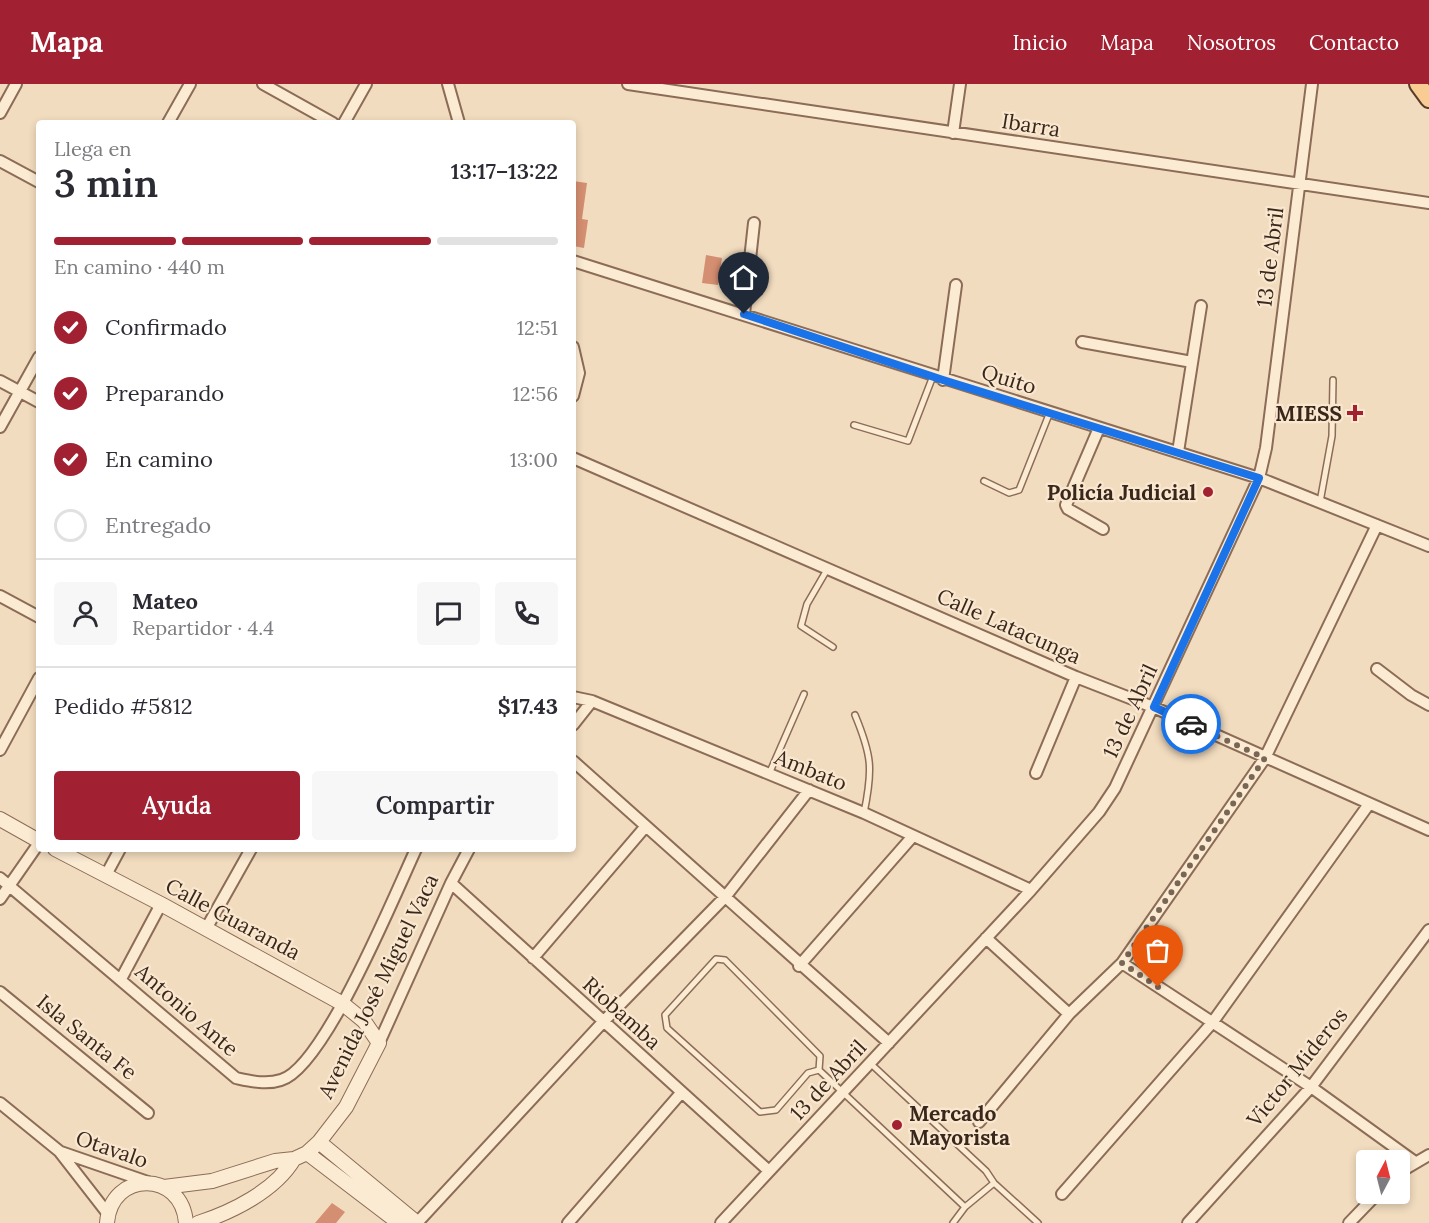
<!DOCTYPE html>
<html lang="es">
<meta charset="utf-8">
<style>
body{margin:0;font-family:Lora,serif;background:#f7f7f7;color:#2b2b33;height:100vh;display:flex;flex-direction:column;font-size:22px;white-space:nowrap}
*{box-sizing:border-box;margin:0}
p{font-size:20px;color:#7c7c81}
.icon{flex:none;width:33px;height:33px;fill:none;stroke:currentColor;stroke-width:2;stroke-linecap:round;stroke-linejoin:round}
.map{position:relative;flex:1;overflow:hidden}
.panel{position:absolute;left:36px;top:36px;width:540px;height:732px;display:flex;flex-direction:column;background:#fff;border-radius:6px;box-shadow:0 3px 9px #0003}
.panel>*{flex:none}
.needle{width:39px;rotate:7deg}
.controls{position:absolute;left:1356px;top:1066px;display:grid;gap:12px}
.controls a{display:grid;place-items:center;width:54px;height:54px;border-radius:6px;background:#fff;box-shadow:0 3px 9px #0003;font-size:30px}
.pin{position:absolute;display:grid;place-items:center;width:51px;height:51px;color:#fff;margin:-62px -26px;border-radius:50% 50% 50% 0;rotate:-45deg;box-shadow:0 0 6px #0007}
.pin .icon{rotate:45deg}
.courier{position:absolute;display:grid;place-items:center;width:60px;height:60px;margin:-30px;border:4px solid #1a73e8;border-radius:50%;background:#fff;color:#222;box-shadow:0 2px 8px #0007}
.headline em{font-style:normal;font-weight:600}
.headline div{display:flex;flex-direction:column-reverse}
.headline{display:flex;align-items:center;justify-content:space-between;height:102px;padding:0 18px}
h1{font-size:39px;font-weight:600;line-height:45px}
.bar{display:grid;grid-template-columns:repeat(4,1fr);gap:9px 6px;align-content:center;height:72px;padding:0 18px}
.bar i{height:8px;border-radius:4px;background:#e1e1e2}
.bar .on{background:#a12031}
.bar p{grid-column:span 4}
.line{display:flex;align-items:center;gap:15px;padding:0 18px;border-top:2px solid #e1e1e2}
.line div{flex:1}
.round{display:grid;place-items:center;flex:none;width:63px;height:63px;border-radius:6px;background:#f7f7f7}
ol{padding:0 18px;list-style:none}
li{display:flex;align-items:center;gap:18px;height:66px}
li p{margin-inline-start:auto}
li .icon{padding:6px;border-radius:50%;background:#a12031;color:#fff;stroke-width:4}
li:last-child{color:#7c7c81}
li i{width:33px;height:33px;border:3px solid #e1e1e2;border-radius:50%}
.action{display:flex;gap:12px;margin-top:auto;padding:12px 18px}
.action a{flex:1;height:69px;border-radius:6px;background:#a12031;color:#fff;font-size:24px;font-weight:600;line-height:69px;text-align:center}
.action a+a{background:#f7f7f7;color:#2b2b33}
header{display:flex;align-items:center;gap:36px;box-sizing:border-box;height:84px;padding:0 30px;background:#a12031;color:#fff}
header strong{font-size:28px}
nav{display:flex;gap:33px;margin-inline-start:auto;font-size:21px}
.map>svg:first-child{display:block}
</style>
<header>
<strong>Mapa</strong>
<nav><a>Inicio</a><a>Mapa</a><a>Nosotros</a><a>Contacto</a></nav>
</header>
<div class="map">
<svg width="1429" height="1139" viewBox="0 0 1429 1139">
<rect width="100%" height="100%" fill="#f2dcbf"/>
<!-- building -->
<path fill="#d48e71" d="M573,97L587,99L582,135L588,136L584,164L573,162Z
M706,171L722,174L718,201L702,199Z
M332,1119L345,1128L336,1139H315Z"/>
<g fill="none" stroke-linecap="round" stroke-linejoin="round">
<defs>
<path id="service" d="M854,341L908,357L933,292
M984,397L1009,409L1019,406L1050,328
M1320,418L1332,352L1333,296
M828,484L807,520L801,542L833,563
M855,631C872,672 873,685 864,729
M769,690L804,610
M716,875L725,876L820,972L819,986L808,989L776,1026L760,1028L667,944L665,931Z
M870,979L986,1087L994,1099L1038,1139
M819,986L965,1123
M953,1139L965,1123L994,1099"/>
<path id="minor" d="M263,0L333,39
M448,0L459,39
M628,0L1429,119
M0,29L16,0
M168,39L190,0
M344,39L366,0
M953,49L960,0
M0,77L39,98
M573,177L1259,394L1429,462
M744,230L754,139
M1082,258L1192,278
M573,263L579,289L573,312
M943,296L956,201
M0,297L39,318
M0,343L39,273
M1099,344L1066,421L1068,425L1103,445
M1178,368L1201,222
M573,374L1076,593L1153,623L1429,746
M0,512L39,533
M1377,585L1411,611L1429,621
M573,613L592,617L864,729L1031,806
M573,641L592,617
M0,666L39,594
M573,677L889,959
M1036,689L1076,593
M106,791L120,765
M0,794L236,994C250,997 266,1001 281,996C324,984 395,810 416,765
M451,799L769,1087
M0,815L39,759
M206,845L251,765
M986,854L1069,930
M533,874L646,742
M1122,879L1311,1003L1415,1078
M799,882L913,752
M121,895L161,820
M0,908L148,1029
M379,959L451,799L469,765
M0,1019L59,1067L108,1130
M979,1038L1069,930L1122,879L1265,674L1377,441
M61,1068L148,1098
M1400,1088L1429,1071
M1062,1110L1212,939L1369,720
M417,1139L603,938L726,812L809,706
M568,1139L681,1009
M721,1139L1031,806L1099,728L1115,704L1259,394L1266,364L1312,0
M1188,1139L1311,1003L1429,846
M1349,1139L1377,1110"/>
<path id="tertiary" d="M0,735L39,757
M55,765L161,820L343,920L364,937L379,959L346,1023L319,1058L307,1069L294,1075L275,1077L212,1097L164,1103
M319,1058L417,1139
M307,1069L399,1139
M107,1139C111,1086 182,1086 186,1139
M198,1139C232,1128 275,1107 294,1075"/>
<path id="primary" d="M1418,0L1429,15"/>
</defs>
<!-- service casing -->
<use href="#service" stroke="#8c6c56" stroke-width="8"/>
<!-- minor casing -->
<use href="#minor" stroke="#8c6c56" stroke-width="14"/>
<!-- tertiary casing -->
<use href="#tertiary" stroke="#8c6c56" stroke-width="16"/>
<!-- primary casing -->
<use href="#primary" stroke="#5a3a2a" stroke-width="20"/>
<!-- service -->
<use href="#service" stroke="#fcebd3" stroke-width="5"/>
<!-- minor -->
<use href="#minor" stroke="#fcebd3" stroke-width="10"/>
<!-- tertiary -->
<use href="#tertiary" stroke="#fcebd3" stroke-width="14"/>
<!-- primary -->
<use href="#primary" stroke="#f9cc93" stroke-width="16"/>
</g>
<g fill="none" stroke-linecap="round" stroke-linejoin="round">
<!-- done -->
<path stroke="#7a6655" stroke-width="6" stroke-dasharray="0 10.8" d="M1158,903L1122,879L1265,674L1191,640"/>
<!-- route -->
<path stroke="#1a73e8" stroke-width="8" d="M744,230L943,296L1259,394L1154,623L1191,640"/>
</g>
<!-- markers -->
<g fill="#a12031" stroke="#f9e7cf" stroke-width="2">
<path d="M1352 320h6v6h6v6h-6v6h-6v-6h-6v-6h6z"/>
<circle cx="1208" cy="408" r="6"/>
<circle cx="897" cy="1041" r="6"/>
</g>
<g text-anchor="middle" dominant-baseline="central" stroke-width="4.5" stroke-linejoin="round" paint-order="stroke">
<!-- street labels -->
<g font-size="21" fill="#3a271c" stroke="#f9e7cf">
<text transform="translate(1031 41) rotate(9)">Ibarra</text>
<text transform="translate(1270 173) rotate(-83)">13 de Abril</text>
<text transform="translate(1009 295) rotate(17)">Quito</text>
<text transform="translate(1009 542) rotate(24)">Calle Latacunga</text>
<text transform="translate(1130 627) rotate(-65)">13 de Abril</text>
<text transform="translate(811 686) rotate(22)">Ambato</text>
<text transform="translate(233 835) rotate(28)">Calle Guaranda</text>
<text transform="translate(378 902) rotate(-64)">Avenida José Miguel Vaca</text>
<text transform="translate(187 926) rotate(41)">Antonio Ante</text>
<text transform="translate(622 929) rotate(42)">Riobamba</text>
<text transform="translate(87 953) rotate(39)">Isla Santa Fe</text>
<text transform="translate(1297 983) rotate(-51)">Victor Mideros</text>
<text transform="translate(828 996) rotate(-47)">13 de Abril</text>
<text transform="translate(112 1065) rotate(19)">Otavalo</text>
</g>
<!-- poi labels -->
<g font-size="21" font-weight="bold" fill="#3a271c" stroke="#f9e7cf" text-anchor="end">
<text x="1342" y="329">MIESS</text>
<text x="1196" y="408">Policía Judicial</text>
<text x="909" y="1029" text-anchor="start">Mercado<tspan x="909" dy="24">Mayorista</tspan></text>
</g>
</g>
</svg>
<div class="controls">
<a><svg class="needle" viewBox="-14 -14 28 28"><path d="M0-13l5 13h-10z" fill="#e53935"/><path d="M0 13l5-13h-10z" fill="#7c7c81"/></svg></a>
</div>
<div class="pin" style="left:1158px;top:903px;background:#ea580c"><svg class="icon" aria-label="bag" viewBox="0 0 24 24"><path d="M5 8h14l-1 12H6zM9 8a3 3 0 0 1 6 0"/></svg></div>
<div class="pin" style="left:744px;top:230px;background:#1f2937"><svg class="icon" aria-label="home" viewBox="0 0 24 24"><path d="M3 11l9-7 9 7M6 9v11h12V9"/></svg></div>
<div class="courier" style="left:1191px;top:640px"><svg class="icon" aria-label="car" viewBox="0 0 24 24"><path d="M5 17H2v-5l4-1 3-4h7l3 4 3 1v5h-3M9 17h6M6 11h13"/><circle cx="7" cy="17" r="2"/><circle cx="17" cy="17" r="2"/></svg></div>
<section class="panel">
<div class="headline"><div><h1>3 min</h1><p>Llega en</p></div><em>13:17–13:22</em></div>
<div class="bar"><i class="on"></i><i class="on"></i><i class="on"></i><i></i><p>En camino · 440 m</p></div>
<ol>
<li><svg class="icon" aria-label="check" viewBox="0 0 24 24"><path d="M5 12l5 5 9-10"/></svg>Confirmado<p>12:51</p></li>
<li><svg class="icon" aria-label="check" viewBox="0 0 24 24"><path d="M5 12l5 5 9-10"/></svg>Preparando<p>12:56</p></li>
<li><svg class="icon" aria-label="check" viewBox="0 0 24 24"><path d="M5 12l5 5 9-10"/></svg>En camino<p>13:00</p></li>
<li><i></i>Entregado</li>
</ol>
<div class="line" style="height:108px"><a class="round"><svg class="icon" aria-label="person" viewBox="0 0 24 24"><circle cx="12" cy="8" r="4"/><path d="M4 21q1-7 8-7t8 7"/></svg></a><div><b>Mateo</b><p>Repartidor · 4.4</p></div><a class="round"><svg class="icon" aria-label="chat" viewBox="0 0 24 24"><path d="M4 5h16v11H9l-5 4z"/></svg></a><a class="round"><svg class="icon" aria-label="phone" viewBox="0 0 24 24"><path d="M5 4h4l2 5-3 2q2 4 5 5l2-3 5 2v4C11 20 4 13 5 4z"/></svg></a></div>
<div class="line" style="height:78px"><div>Pedido #5812</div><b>$17.43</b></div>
<div class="action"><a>Ayuda</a><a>Compartir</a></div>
</section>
</div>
